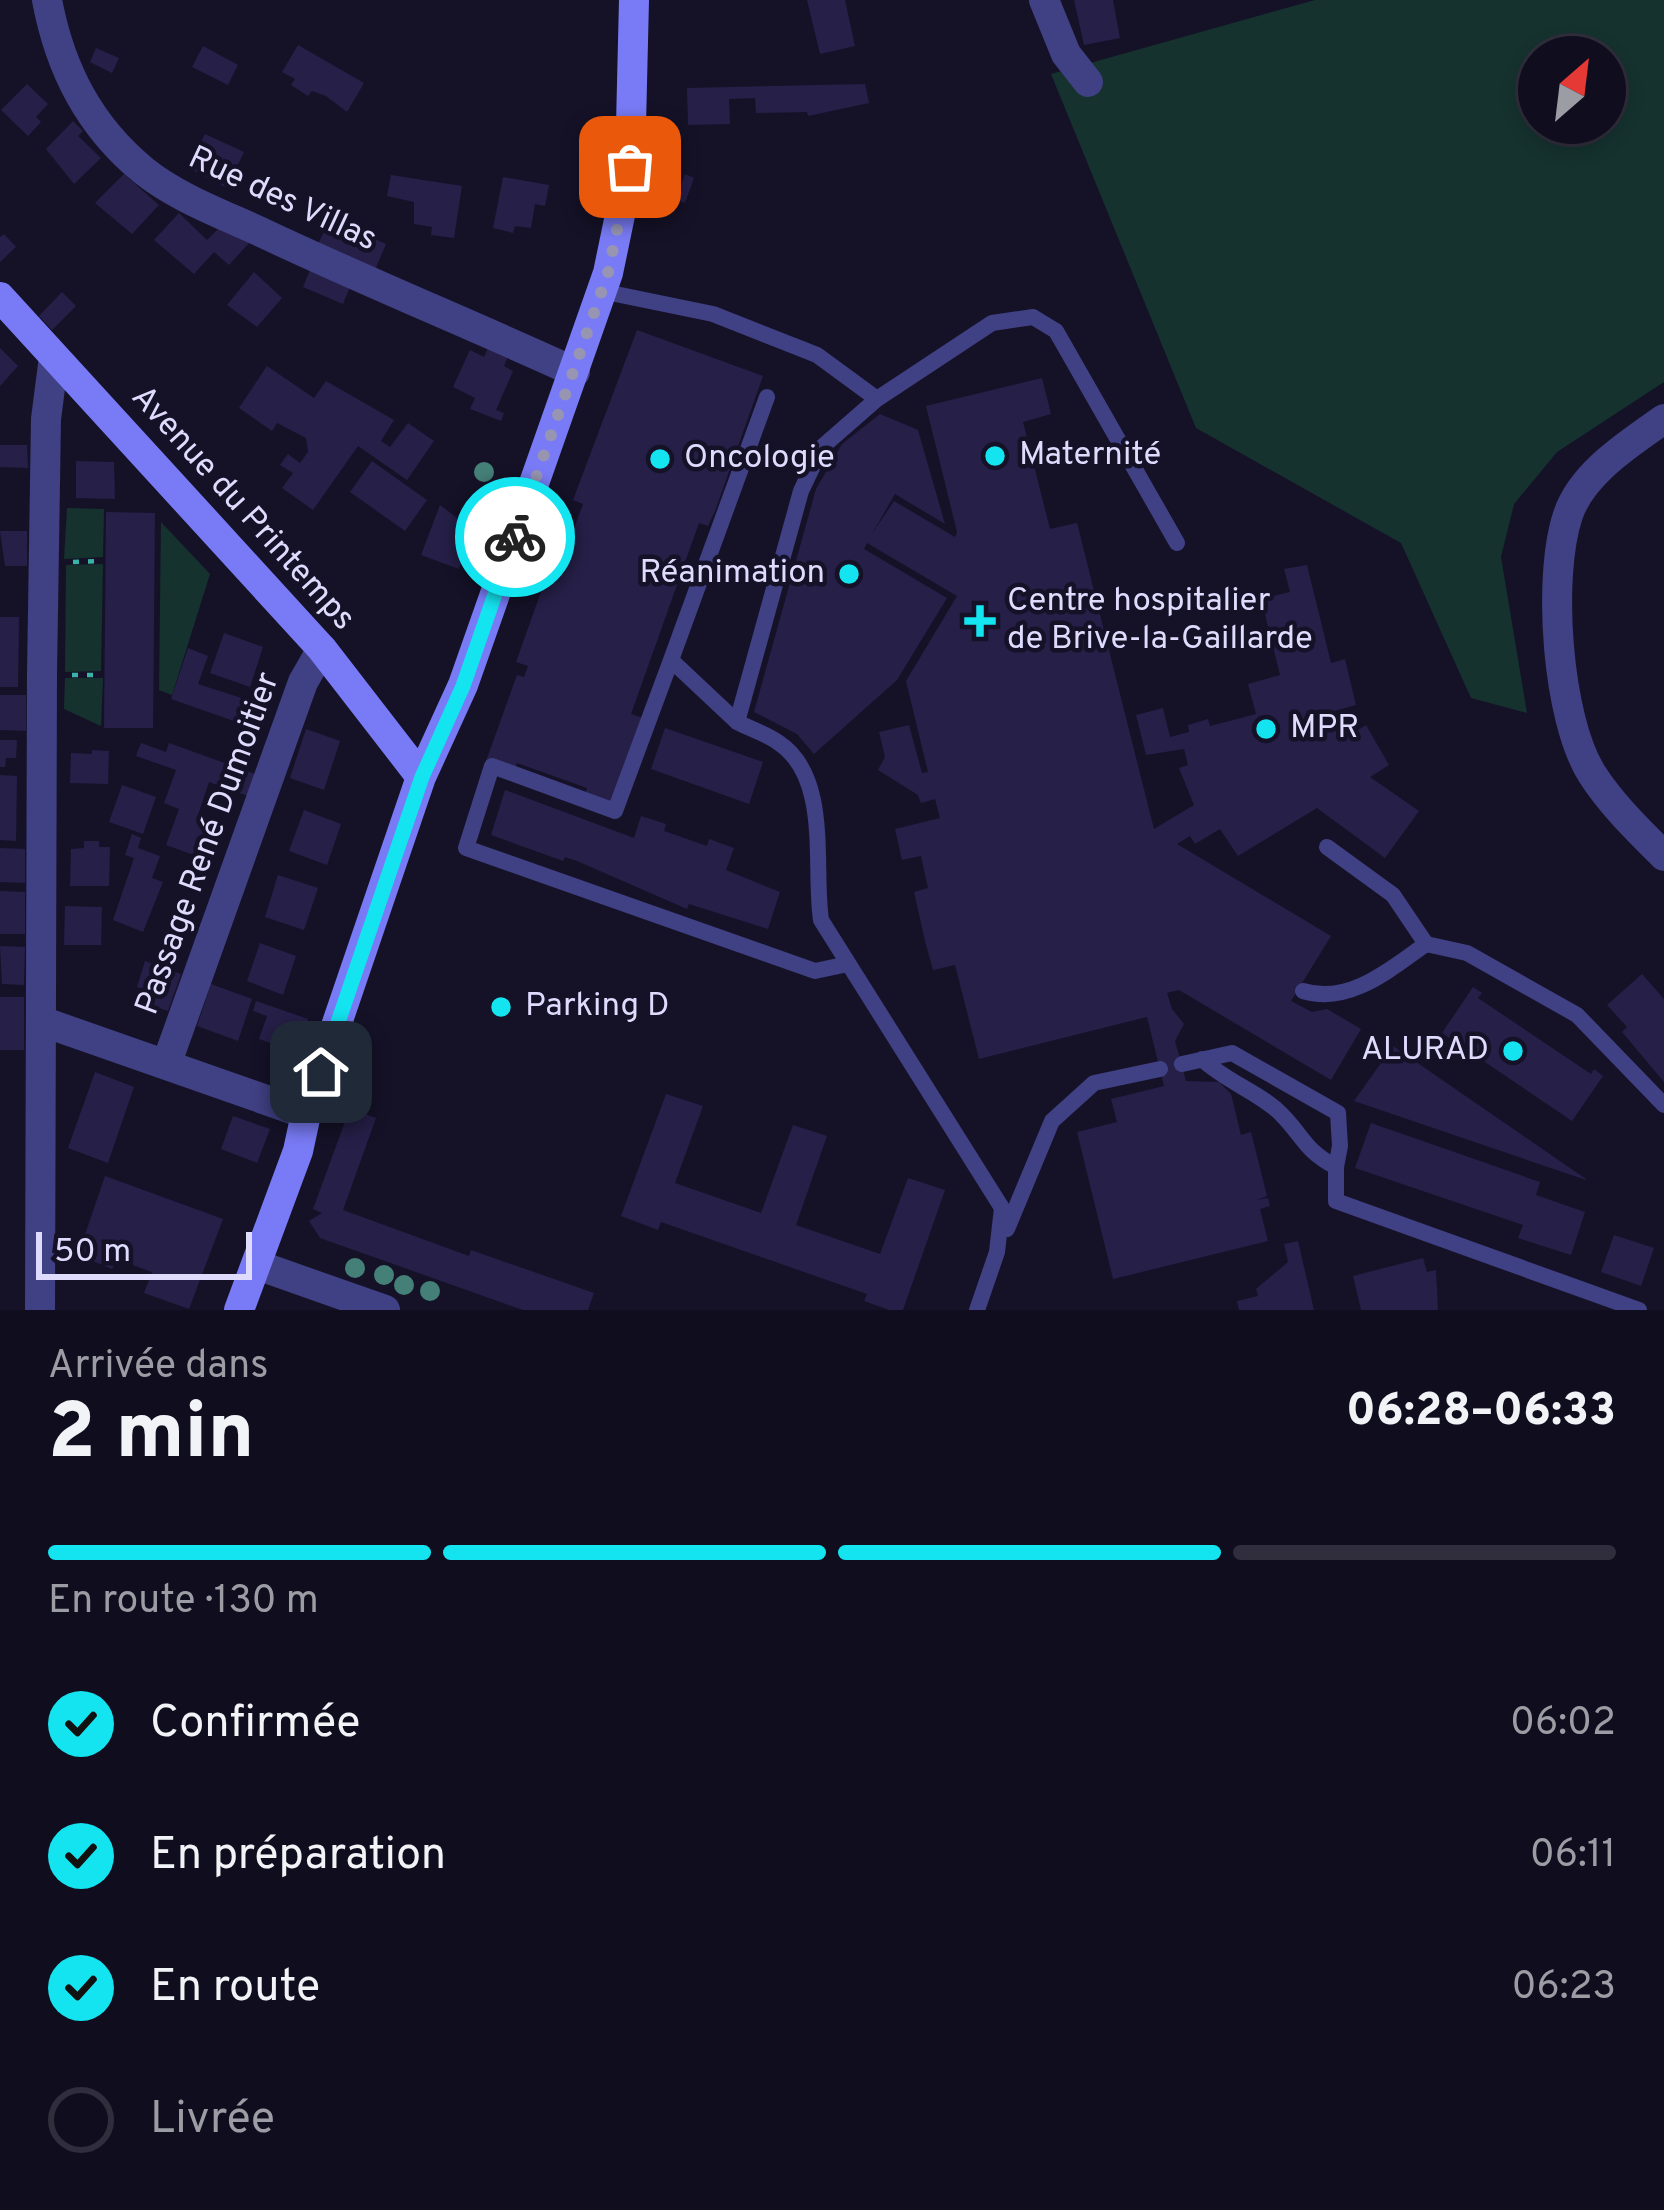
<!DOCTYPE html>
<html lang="fr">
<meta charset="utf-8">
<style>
body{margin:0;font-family:Overpass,sans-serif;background:#1e1c2b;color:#f1f3f6;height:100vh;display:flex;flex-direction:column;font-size:45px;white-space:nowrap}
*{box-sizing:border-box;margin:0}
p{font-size:39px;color:#9c9ca4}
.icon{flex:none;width:66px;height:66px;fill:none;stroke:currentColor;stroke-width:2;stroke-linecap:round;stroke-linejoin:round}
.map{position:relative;height:1310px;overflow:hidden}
.details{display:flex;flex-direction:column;background:#100e1e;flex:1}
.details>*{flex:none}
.needle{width:78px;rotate:28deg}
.fabs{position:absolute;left:1518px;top:36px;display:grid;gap:24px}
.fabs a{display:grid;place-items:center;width:108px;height:108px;border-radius:50%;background:#100e1e;box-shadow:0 6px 18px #0003,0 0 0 3px #302e3c;font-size:60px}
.scale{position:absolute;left:36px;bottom:30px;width:216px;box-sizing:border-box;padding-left:12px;border:6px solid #dedbfd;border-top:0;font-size:33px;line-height:42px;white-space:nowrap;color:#dedbfd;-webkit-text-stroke:9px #151228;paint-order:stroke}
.pin{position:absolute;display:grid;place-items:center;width:102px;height:102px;color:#fff;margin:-51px;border-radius:24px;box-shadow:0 6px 18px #0006}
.courier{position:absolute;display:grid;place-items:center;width:120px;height:120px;margin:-60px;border:9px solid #14e3f0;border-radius:50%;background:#fff;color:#222;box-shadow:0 3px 15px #0007}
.overview em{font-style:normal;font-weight:800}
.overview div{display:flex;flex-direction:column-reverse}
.overview{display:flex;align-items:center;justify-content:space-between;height:204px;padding:0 48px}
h1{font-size:78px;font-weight:800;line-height:90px}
.bar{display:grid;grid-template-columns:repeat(4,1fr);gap:18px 12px;align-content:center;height:144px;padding:0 48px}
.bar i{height:15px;border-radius:9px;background:#302e3c}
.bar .on{background:#14e3f0}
.bar p{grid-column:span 4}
ol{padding:0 48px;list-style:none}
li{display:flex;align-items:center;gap:36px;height:132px}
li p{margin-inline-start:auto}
li .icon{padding:12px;border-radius:50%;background:#14e3f0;color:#111;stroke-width:4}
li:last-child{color:#9c9ca4}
li i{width:66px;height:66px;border:6px solid #302e3c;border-radius:50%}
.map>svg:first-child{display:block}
</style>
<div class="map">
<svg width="1664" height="1310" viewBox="0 0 1664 1310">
<rect width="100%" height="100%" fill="#151228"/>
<!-- green -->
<path fill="#15322f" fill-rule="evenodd" d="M1315,0H1664V382L1557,452L1514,504L1501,557L1527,713L1471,698L1401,543L1196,428L1051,74ZM1539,57H1605V123H1539Z
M67,508L104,509L103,557L64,559Z
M161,522L210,574L172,695L159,690Z
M103,564L101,671L65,672L66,565Z
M65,678H103L101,726L64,709Z"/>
<!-- building -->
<path fill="#261f48" d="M807,0H845L855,46L820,54Z
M1074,0H1113L1120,38L1084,45Z
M298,45L364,83L347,112L326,96L312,91L308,96L291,85L295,79L282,72Z
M203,46L238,65L228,85L192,67Z
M96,48L119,58L112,73L90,62Z
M27,84L48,104L36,117L41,122L28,136L1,110Z
M865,84L869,103L808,116L807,112L756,113L755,98L729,99L730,124L688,125L687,88Z
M73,121L83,131L78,136L101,158L74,184L46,149Z
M205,134L244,152L227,188L188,168Z
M124,174L159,205L132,234L95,203Z
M685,174L694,178L685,203L676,200Z
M391,175L462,186L454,238L431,235L432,227L414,224V202L387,196Z
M503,177L549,185L545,206L535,204L531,228L515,226L513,233L493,228Z
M179,213L207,240L219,228L249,243L229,265L214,252L194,274L154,240Z
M330,219L386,244L375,270L318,244Z
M4,234L16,247L0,262V237Z
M310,270L350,287L343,304L303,287Z
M254,272L282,298L257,327L227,305Z
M62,292L76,306L52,330L39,316Z
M637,330L763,376L715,511L708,526L699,523L631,714L643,718L611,806L584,796L587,788L517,763L514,771L486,761L517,675L524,677L528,666L516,662L558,544L567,547L583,504L573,500Z
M0,348L18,366L0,386Z
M488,348L508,357L504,366L513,371L496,410L504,413L501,421L470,409L475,398L453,387L470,350L484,357Z
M267,366L314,398L326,381L394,420L381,441L390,447L408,423L434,441L407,480L358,446L313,510L282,488L293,473L280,465L288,454L300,463L308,452L306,438L277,423L272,431L239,408Z
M1042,378L1051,414L1023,422L1050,529L1077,523L1154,829L1194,805L1179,768L1188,765L1184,749L1146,755L1136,715L1163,708L1170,737L1189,732L1188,725L1208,719L1210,726L1256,714L1248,684L1280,675L1261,599L1290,592L1284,569L1307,565L1331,663L1345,659L1356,705L1335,711L1347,737L1366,725L1389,765L1370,777L1419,811L1385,858L1317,808L1238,856L1220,829L1195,844L1190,836L1177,844L1331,936L1291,1001L1312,1012L1327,1009L1361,1029L1331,1080L1179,990L1167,993L1172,1009L1184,1024L1175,1041L1186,1081L1219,1082L1231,1094L1241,1135L1251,1132L1267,1196L1257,1200L1268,1198L1270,1206L1260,1209L1268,1241L1113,1279L1077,1132L1117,1122L1111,1099L1164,1086L1147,1017L979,1059L955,965L933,970L925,941L914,892L928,888L921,856L902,860L895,829L940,818L935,799L921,803L918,795L878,770L885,757L879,732L909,725L922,773L928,772L906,681L957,596L867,543L864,549L947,598L897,680L814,754L797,734L754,712L816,489L842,444L880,414L918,430L945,524L895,494L872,534L894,501L955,537L957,532L926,406Z
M0,445H27L28,468L0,467Z
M76,461L114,462L115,499L76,498Z
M372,461L427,500L405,531L350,492Z
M440,505L473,530L459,569L421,555Z
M106,512L155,513L153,728H104Z
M0,531H27V566H5Z
M0,617H19L18,687H0Z
M224,633L263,647L250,687L210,673Z
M188,648L208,656L198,684L266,706L257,729L171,699Z
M0,695H26V731L0,730Z
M665,728L763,762L749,804L651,769Z
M306,729L340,741L324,790L290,778Z
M0,740H17L16,758H6L5,767H0Z
M141,743L166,752L169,743L255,774L248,796L209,782L198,815L227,825L213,862L166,845L179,809L164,803L176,770L136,756Z
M92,750L109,751L108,784L70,783L71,753L92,754Z
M0,775L17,776L16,841L0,840Z
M122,785L156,797L143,834L109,822Z
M505,790L634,838L641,816L666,824L664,831L707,846L709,839L734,848L726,870L780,892L768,929L689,904L687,909L577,861L565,857L563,861L491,835Z
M304,810L341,824L327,865L289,851Z
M132,834L141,838L138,848L160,856L152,878L163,882L143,932L113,920L134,858L125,855Z
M84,841H99V847H110L109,886H70L71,849L84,848Z
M0,848L25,849V883L0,882Z
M278,875L318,888L304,930L265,917Z
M0,891L25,892V934H0Z
M65,906L102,907L101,945H64Z
M260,943L296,956L283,995L247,981Z
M0,946L25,947L24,985L2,984Z
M145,961L181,974L168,1011L142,1002L146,990L137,987Z
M1642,974L1664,999V1082L1622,1032L1627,1027L1607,1005Z
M211,984L252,999L238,1041L197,1026Z
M1473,987L1482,993L1478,998L1591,1074L1594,1069L1603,1076L1572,1121L1442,1033Z
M0,997H24V1050H0Z
M256,1001L308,1019L297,1052L259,1039L267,1016L253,1011Z
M1393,1046L1586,1179V1180L1354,1101Z
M95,1072L134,1087L108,1163L68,1148Z
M666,1094L703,1106L675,1183L761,1213L793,1125L827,1136L796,1225L880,1254L908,1178L945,1190L903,1310H889L864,1301L867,1294L661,1222L658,1230L621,1216Z
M350,1108L376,1118L343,1210L469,1256L471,1250L594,1293L588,1310H523L320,1238L309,1221L322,1213L313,1209Z
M233,1116L270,1129L257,1163L221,1149Z
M1371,1123L1540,1182L1536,1195L1585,1212L1571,1255L1518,1238L1523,1225L1355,1168Z
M105,1176L223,1219L189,1309L144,1293L152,1272L116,1259L112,1269L78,1255Z
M1614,1235L1654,1248L1641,1286L1601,1272Z
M1298,1241L1314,1310H1239L1237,1301L1258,1296L1256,1289L1288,1262L1284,1244Z
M1423,1258L1427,1272L1436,1270L1438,1310H1361L1353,1276Z"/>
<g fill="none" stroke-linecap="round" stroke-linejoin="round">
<!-- path -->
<path stroke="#39b3a7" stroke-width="4.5" stroke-dasharray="6 9" stroke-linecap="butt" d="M73,562L101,561
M72,675H99"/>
<!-- lane -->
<path stroke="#404084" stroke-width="16" d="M601,291L713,314L817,355L877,399
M671,660L767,397
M737,722L671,660L615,811L492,766L466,848L815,971L848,964
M1327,847L1393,895L1426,944L1467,953L1577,1015L1664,1105
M1303,991C1349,1005 1389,970 1426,944
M1182,1064L1232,1053L1338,1113L1340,1146L1336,1167C1304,1150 1304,1137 1281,1114C1262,1094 1225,1081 1202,1059
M1336,1167V1201L1639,1310
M1007,1229L1052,1121L1094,1083L1160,1069
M977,1310L997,1252L1002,1208L821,920C813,867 831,778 779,743C767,734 751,729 737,722L801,491L822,447L877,399L992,323L1033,317L1056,331L1177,543"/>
<!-- street -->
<path stroke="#404084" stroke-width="30" d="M47,0C60,69 89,126 144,171C179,199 225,215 265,234C367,282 472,325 575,372
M1044,0L1066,54L1088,82
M1664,419C1630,443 1582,473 1568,515C1547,577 1557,719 1592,774C1611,804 1639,831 1664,856
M41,1021L306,1114
M166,1065L303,682L322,649
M257,1265L385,1310
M40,1310L42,675L46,419L54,357"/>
<!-- secondary -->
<path stroke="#797bf6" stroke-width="30" d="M0,297L322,649L421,777
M239,1310L298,1151L306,1114L421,777L463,685L608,273L630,167L634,0"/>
</g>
<!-- trees -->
<g fill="#447f78">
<circle cx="484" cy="472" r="10"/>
<circle cx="355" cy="1268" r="10"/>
<circle cx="384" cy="1275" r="10"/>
<circle cx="404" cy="1285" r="10"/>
<circle cx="430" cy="1291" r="10"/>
</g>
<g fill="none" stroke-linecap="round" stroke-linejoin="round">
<!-- done -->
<path stroke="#9895b2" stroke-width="12" stroke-dasharray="0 21.6" d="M515,537L608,273L630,167"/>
<!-- route -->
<path stroke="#14e3f0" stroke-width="15" d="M321,1072L422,777L463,686L515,537"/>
</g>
<!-- markers -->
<g fill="#14e3f0" stroke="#151228" stroke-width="4.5">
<circle cx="995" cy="456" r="12"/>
<circle cx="660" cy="459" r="12"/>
<circle cx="849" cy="574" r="12"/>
<path d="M974 603h12v12h12v12h-12v12h-12v-12h-12v-12h12z"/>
<circle cx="1266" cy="729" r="12"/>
<circle cx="501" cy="1007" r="12"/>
<circle cx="1513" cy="1051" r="12"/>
</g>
<g text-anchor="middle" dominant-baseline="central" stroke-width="9" stroke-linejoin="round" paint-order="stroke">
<!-- street labels -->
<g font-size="33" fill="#dedbfd" stroke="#151228">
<text transform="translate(282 200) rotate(25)">Rue des Villas</text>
<text transform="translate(242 509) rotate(48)">Avenue du Printemps</text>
<text transform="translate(209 844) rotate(-70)">Passage René Dumoitier</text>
</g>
<!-- poi labels -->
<g font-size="33" fill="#dedbfd" stroke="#151228" text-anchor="start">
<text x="1019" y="456">Maternité</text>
<text x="684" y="459">Oncologie</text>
<text x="825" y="574" text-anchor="end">Réanimation</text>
<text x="1007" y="602">Centre hospitalier<tspan x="1007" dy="38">de Brive-la-Gaillarde</tspan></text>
<text x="1290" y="729">MPR</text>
<text x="525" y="1007">Parking D</text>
<text x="1489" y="1051" text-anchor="end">ALURAD</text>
</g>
</g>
</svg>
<div class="fabs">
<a><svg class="needle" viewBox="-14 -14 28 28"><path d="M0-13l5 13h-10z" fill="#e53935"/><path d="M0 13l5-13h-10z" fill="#9c9ca4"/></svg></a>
</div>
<div class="scale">50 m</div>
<div class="pin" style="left:630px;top:167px;background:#ea580c"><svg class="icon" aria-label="bag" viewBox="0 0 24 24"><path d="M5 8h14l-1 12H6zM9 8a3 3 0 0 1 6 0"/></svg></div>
<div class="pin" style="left:321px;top:1072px;background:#1f2937"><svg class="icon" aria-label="home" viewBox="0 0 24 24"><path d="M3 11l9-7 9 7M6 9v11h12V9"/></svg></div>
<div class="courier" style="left:515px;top:537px"><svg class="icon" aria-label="bike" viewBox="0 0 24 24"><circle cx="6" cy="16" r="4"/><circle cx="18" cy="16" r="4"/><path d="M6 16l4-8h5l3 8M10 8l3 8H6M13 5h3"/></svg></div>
</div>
<section class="details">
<div class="overview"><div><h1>2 min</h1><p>Arrivée dans</p></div><em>06:28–06:33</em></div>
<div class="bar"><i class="on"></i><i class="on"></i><i class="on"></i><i></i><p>En route · 130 m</p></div>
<ol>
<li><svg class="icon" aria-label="check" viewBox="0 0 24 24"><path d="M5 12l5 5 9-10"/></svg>Confirmée<p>06:02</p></li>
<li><svg class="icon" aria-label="check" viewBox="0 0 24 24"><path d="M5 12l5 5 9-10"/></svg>En préparation<p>06:11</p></li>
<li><svg class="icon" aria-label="check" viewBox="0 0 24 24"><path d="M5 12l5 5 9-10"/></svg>En route<p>06:23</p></li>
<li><i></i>Livrée</li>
</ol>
</section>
